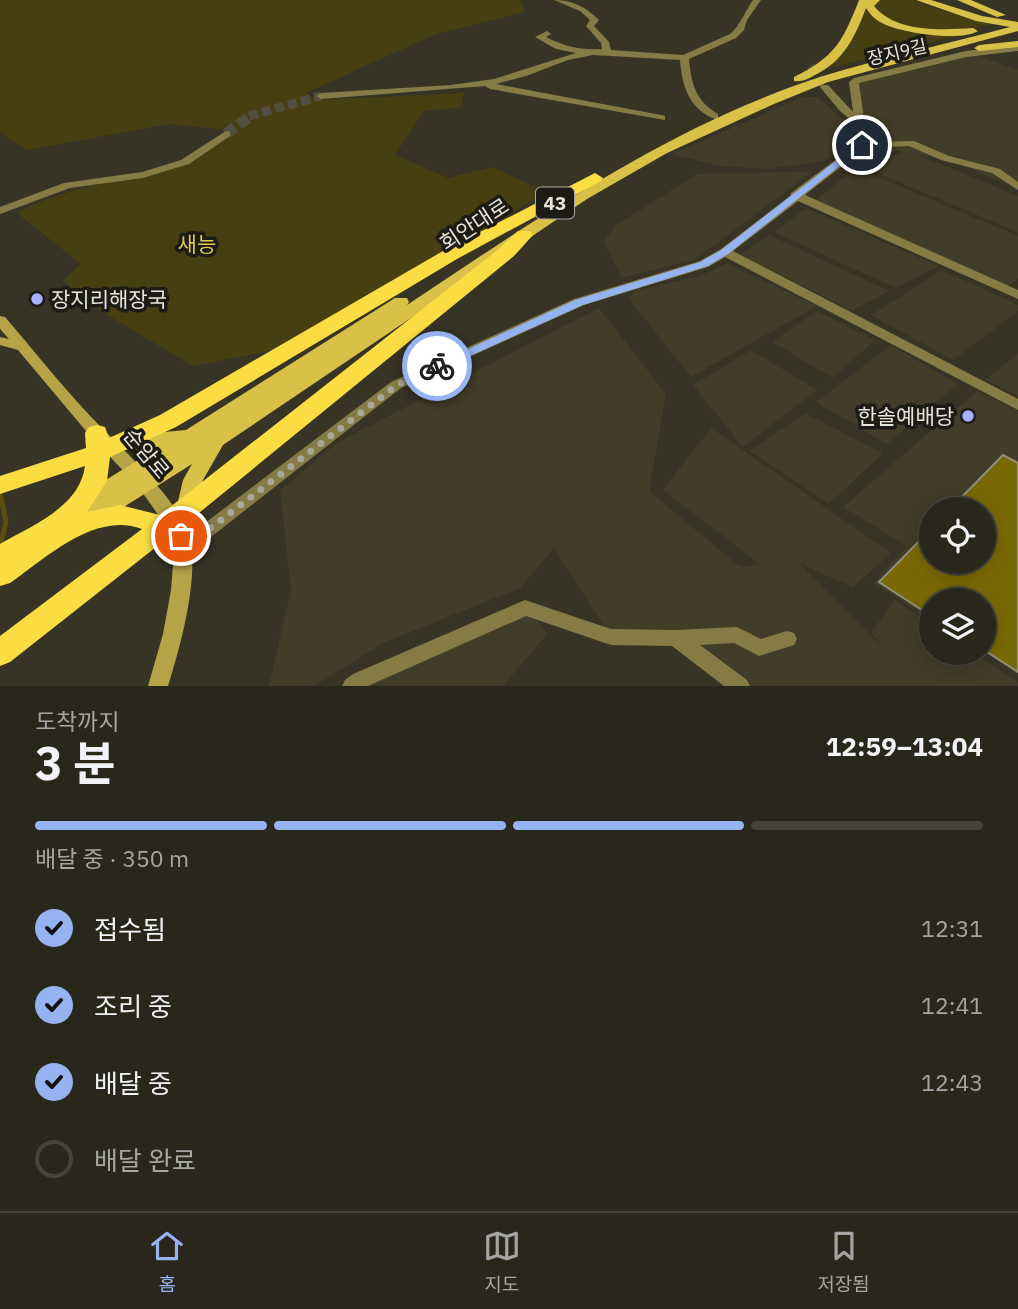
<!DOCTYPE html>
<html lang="ko">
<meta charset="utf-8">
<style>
body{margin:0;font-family:"IBM Plex Sans","Noto Sans KR",sans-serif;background:#312f25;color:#f1f3f6;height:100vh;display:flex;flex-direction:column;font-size:26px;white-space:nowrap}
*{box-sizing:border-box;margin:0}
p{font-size:23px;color:#a5a5a3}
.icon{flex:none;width:38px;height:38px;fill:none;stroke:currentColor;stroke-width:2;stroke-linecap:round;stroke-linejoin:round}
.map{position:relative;height:686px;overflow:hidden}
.details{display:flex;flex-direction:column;background:#29271c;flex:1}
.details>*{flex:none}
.fabs{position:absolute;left:919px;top:497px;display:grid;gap:14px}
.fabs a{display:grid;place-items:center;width:77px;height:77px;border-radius:50%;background:#29271c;box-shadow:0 4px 18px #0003,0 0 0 2px #45443b;font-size:35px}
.pin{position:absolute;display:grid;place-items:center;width:60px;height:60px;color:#fff;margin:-30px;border:4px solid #fff;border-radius:50%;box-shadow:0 2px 7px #0007}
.courier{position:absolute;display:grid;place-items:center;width:70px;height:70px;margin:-35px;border:5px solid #95b2f1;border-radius:50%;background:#fff;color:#222;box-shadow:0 2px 9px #0007}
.summary em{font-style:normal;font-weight:700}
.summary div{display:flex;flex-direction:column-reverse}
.summary{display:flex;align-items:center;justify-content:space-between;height:119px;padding:0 35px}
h1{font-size:46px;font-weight:700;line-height:52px}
.bar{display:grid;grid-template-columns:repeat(4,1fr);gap:10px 7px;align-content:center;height:84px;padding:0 35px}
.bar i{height:9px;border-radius:5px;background:#45443b}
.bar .selected{background:#95b2f1}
.bar p{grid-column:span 4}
ol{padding:0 35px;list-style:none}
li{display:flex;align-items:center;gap:21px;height:77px}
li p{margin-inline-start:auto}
li .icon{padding:7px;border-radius:50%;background:#95b2f1;color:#111;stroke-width:4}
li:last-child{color:#a5a5a3}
li i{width:38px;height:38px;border:4px solid #45443b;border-radius:50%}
.dock{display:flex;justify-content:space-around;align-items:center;height:98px;border-top:2px solid #45443b;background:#29271c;font-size:19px;color:#a5a5a3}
.dock a{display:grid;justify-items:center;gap:4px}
.dock .selected{color:#95b2f1}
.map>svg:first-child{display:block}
</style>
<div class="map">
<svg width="1018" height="686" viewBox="0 0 1018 686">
<rect width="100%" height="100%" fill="#373426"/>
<!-- built -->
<path fill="#413d28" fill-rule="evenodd" d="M971,53L1018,70V189L945,158L918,155L1018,196V232L861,166L904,152L862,145L860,79Z
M803,97H818L857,133L854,147L822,161L767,169L719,166L672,154Z
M856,168L1018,236V279L1006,287L816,200Z
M812,172L696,259L622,278L604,242L615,226L697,174Z
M806,208L938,266L896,288L774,232Z
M769,235L889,291L852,311L740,254Z
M727,263L817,306L691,377L629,299L634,291L700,276Z
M942,270L1018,305V311L953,360L871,315Z
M599,308L666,394L649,491L740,567L761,565L663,490L711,428L891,553L853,587L800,564L885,650L871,633L895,600L931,624V653H974L1018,682V686H740L676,638L611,637L554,548L520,588L383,643L314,686H269L291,591L280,490L338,442Z
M817,311L875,340L833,378L772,342Z
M891,345L958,384L887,444L816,402Z
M751,350L817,390L743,447L693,385Z
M1018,354V396L985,380Z
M977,391L1018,411V674L984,652V600H931V619L874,583L907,546L843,507ZM931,509H984V562H931Z
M805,413L883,453L829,504L749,451Z
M525,608L548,633L503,686H352Z"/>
<!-- green -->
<path fill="#473f12" d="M0,0H520L525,12L436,34L306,93L317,100L464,93L461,107L424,111L395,155L448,178L492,167L546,192L284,348L193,366L104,313L63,281L81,264L17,213C90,173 170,185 237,131L169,124L27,150L0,133Z
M867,0L866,5C884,36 933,31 965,34L826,69L847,49Z
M879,0H914L936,9L997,24C962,30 896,40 873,5Z"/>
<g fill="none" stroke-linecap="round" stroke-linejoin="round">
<!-- stream -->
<path stroke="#5c5009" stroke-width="5" d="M0,493L6,522L0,547"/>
</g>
<!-- building -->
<path fill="#796905" stroke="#918e7d" stroke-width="2" d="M1003,455L1018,463V672L984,650V600H931V616L879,582L931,529V562H984V509H950Z"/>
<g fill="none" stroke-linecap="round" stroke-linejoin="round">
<!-- street-tunnel-far1 -->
<path stroke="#514f41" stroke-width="9" stroke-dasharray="9 4.5" stroke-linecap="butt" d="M811,66L825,87
M249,116L321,96"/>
<!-- street-tunnel -->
<path stroke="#514f41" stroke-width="11" stroke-dasharray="11 5" stroke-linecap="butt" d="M226,134L252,115"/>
<!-- street -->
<path fill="#867b45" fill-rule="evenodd" d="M554,0C573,0 586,7 599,20L594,26L609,42L611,50L683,55L730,34C739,27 746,10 753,0H761L747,20L744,30L736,38L689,59C691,84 696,101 718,114V118L715,119C689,109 682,86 680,60L593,55L568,60L526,76L496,84L661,115L665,116V120L490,89L485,86L321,99L316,96L321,93L451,85L494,79L576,53L556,49L535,37L547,31L551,34L546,37C565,47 582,50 602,49L601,43L586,26L590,20L580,11Z
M1018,45V51L966,57L859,83L867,142L914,141L949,156L1000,169L1018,182V190L992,173L941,160L909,146L865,148L805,195L1018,290V299L798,201L733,251L1018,399V410L725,257L708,267L584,305L401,388L188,555L182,557L176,555L173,550L176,545L391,382L574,299L700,261L721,249L790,196L791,193L857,144L854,123L839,110L820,87L822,85H828L853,112L849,82L854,78L966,51Z
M226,131L230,132V136L189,164L143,178L70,188L0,214V207L64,183L142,172L181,160Z
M525,600L611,629L676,630L737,627L761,639L787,631L794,633L797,639L794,645L759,656L734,643L700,645L747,680L750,686H724L672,646L611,645L526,616L368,686H342L345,680L353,674Z"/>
<!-- secondary -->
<path fill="#b5a348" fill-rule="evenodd" d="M0,316L5,317C37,354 67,393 102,428C128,455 181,502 190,540C199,579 180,648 168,686H148L163,634L171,590L174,552L168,529L138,486L91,437L18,350L0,345V337L9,339L0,329Z"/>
<!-- primary -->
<path fill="#d9c147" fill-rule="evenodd" d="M859,0H880L874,6C896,33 942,30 973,28L978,31C961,42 900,33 882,23C874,19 871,15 866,8C855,37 844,61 815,75C808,79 802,82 794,81V77C835,57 843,41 859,0Z
M916,0H931L982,16L1018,22V31L828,82L774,104L667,153L587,199L223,445L203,480L189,542L181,544L173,542L170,536L183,480L192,464L92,527L84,529L76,527L73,521L78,514L72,513L69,507L72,501L159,447C143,450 126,451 110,447L107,442L110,437L186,430L395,298H407L409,302L407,305C538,218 669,126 820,77C882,58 947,44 1010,27L976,21Z
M957,0H971L1006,15L997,17Z
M1018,41V47L979,51L974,48L979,45Z"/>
<!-- highway -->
<path fill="#fadd42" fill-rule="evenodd" d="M595,173L603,178L601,181L457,259L176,427L110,457L107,481L87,512L120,505L160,515L500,248L518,231H530L533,235L514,256L183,526L190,529L194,536L190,543L181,546L165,540L10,662L0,666V636L142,529C95,511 46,558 10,583L0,586V544C31,526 80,507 85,466L0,494V476L86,448L85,433L89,427L97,425L105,427L109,438L160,415L443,251Z"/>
</g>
<!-- route -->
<path fill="#95b2f1" d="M859,143L866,145L728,254L708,266L583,305L441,369L437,370L431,366L575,300L700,262L721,250Z"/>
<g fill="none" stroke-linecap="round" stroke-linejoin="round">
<!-- done -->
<path stroke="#a9a79c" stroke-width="7" stroke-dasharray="0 12.6" d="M181,536L182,550L397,385L437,366"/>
</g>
<!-- markers -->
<g fill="#a7b1fc" stroke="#1d1b15" stroke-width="2.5">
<circle cx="37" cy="299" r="7"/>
<circle cx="968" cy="416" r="7"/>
</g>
<g text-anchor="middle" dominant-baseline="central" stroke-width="7" stroke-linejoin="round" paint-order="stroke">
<!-- far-street labels -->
<g font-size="18" fill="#e6e5dc" stroke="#1d1b15">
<text transform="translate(897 52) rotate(-13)">장지9길</text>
</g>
<!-- shield labels -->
<rect fill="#1d1b15" stroke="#aaa8a0" stroke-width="2" x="536" y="187.5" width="38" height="31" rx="5"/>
<g font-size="19" font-weight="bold" fill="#e6e5dc">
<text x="555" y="203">43</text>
</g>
<!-- street labels -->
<g font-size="21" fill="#e6e5dc" stroke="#1d1b15">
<text transform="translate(474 224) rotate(-33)">회안대로</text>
<text transform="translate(147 453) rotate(50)">순암로</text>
</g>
<!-- park labels -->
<g font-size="21" fill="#dfc855" stroke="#1d1b15">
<text x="197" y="244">새능</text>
</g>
<!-- poi labels -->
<g font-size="21" fill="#e6e5dc" stroke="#1d1b15" text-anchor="start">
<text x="51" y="299">장지리해장국</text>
<text x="954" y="416" text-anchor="end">한솔예배당</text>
</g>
</g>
</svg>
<div class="fabs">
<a><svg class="icon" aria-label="locate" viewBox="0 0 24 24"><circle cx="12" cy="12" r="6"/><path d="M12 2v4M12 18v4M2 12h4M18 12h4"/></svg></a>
<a><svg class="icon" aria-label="layers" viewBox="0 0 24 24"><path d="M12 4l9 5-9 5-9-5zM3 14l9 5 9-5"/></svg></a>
</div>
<div class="pin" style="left:181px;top:536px;background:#ea580c"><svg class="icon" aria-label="bag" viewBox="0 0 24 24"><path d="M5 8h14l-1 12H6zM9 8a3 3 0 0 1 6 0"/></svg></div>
<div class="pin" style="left:862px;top:145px;background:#1f2937"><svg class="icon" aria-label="home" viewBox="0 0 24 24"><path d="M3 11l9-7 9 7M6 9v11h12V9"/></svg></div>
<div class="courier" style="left:437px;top:366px"><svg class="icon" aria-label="bike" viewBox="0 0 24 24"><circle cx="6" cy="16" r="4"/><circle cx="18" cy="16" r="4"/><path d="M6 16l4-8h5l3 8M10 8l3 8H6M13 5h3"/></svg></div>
</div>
<section class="details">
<div class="summary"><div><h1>3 분</h1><p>도착까지</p></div><em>12:59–13:04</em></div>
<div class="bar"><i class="selected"></i><i class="selected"></i><i class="selected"></i><i></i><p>배달 중 · 350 m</p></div>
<ol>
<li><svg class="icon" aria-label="check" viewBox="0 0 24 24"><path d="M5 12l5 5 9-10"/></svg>접수됨<p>12:31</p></li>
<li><svg class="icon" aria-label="check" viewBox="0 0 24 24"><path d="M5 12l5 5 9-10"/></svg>조리 중<p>12:41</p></li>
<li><svg class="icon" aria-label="check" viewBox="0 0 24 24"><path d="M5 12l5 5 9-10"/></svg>배달 중<p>12:43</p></li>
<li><i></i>배달 완료</li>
</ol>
</section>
<nav class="dock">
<a class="selected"><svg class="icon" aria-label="home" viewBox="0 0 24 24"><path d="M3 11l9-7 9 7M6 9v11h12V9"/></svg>홈</a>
<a><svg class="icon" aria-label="map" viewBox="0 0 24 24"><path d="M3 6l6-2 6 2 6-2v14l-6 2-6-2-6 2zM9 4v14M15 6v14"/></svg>지도</a>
<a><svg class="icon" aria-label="saved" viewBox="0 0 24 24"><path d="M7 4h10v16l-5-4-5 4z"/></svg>저장됨</a>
</nav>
